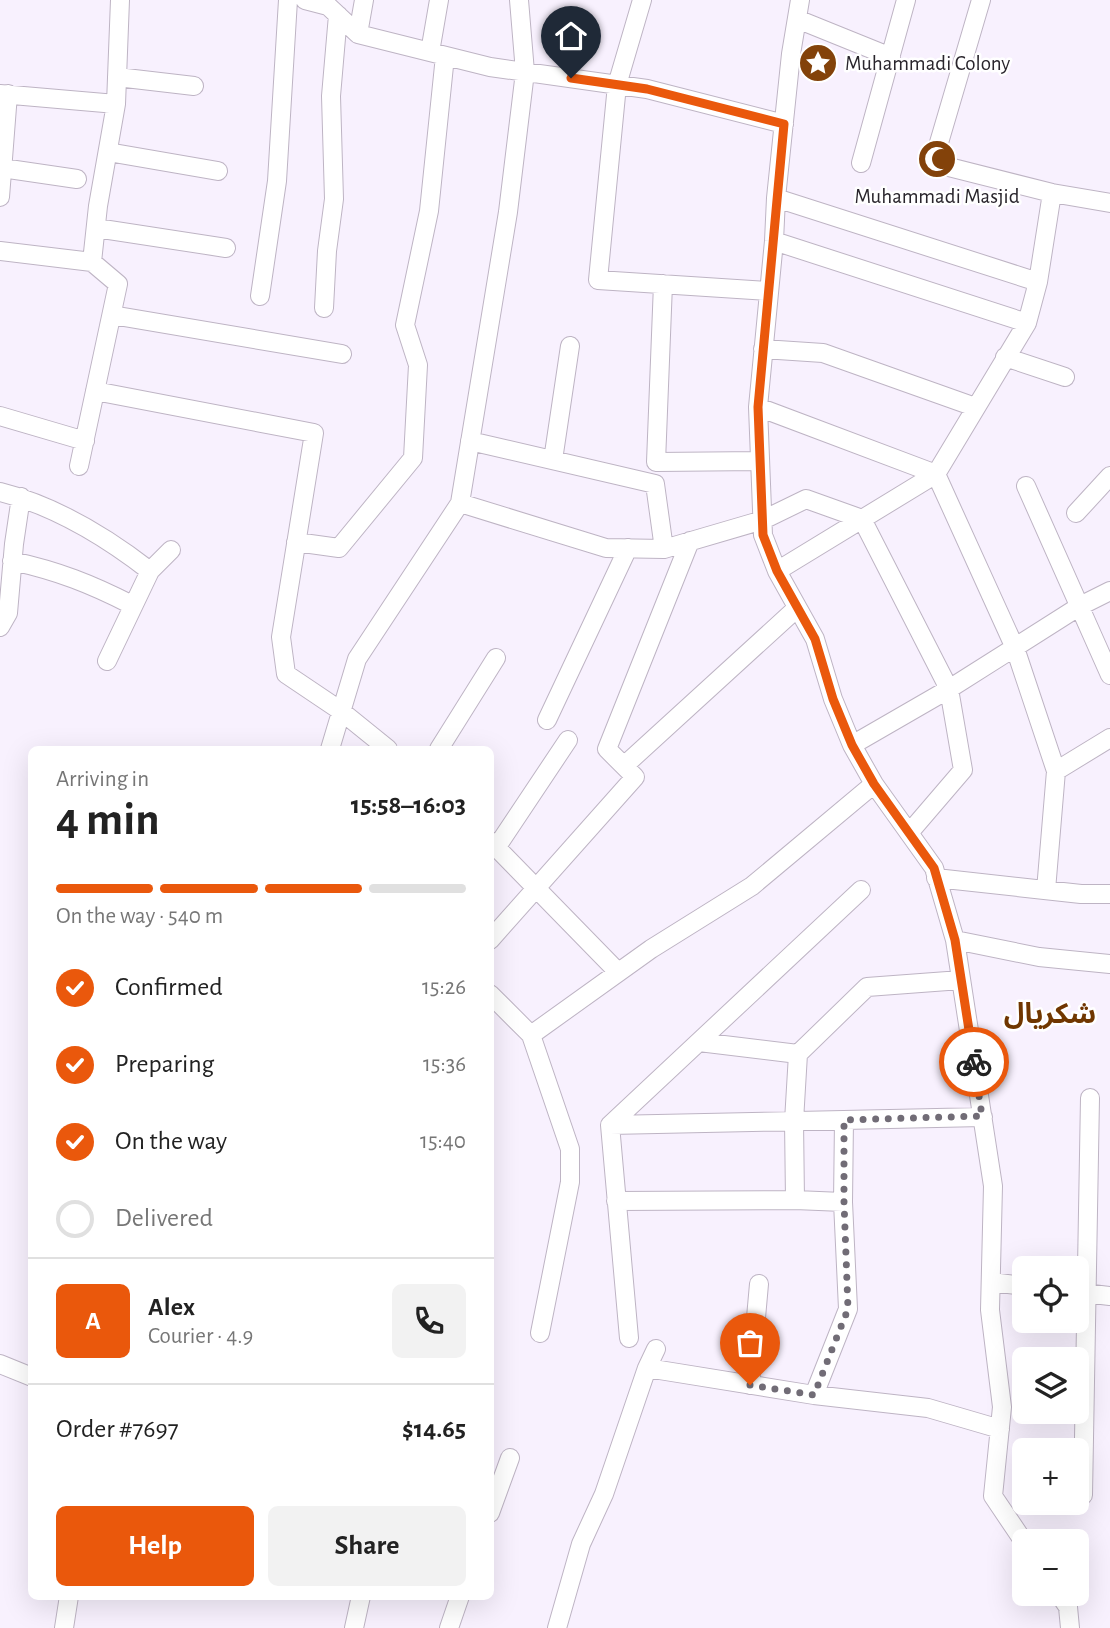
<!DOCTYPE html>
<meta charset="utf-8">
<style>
body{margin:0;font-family:"Alegreya Sans","Noto Sans Arabic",sans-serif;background:#f2f2f2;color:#222;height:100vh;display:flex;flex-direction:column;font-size:26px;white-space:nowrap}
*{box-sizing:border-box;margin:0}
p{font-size:23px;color:#767676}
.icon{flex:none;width:38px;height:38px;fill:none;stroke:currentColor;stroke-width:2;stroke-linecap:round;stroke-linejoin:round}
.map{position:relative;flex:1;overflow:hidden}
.side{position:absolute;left:28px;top:746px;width:466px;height:854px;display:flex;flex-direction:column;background:#fff;border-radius:10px;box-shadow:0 7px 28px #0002}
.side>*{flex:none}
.tools{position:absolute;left:1012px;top:1256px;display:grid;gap:14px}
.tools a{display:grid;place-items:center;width:77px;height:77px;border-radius:10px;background:#fff;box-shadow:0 7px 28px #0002;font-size:35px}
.pin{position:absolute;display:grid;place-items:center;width:60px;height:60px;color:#fff;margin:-72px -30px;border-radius:50% 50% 50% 0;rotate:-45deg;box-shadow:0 0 7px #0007}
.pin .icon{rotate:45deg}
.courier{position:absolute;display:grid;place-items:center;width:70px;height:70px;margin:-35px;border:5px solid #ea580c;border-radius:50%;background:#fff;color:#222;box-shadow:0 2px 9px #0007}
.overview em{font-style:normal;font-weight:700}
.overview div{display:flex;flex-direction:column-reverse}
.overview{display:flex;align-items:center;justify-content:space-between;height:119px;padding:0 28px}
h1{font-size:46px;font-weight:700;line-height:52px}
.bar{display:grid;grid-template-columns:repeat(4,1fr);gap:10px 7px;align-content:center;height:84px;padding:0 28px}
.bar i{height:9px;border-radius:5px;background:#e0e0e0}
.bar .selected{background:#ea580c}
.bar p{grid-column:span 4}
.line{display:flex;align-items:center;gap:18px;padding:0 28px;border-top:2px solid #e0e0e0}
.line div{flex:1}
.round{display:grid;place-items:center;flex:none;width:74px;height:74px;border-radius:10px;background:#f2f2f2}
ol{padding:0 28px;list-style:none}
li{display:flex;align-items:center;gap:21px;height:77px}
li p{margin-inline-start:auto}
li .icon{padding:7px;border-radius:50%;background:#ea580c;color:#fff;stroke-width:4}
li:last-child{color:#767676}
li i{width:38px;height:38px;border:4px solid #e0e0e0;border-radius:50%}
.action{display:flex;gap:14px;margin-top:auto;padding:14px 28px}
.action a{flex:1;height:80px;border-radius:10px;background:#ea580c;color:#fff;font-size:28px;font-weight:700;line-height:80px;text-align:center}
.action a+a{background:#f2f2f2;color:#222}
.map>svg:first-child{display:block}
</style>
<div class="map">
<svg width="1110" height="1628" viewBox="0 0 1110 1628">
<rect width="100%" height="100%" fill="#f8f1fe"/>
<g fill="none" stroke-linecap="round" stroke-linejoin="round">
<defs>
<path id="minor" d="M305,0L328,6L358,34L490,67L647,89L784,124
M642,0L617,85L598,280L769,291
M800,0L791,54L776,198L774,241L758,407L763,535L777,571L815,639L833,699L852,745L874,784L934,868L955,940L993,1186L990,1310L1002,1407L993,1496L1024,1542
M981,0L933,163L1052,193L1110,203
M797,19L891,57
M358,34L364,0
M430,52L439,0
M117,77L194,86
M0,94L116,104
M108,152L218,171
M861,163L906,0
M2,168L77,179
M0,197L8,94
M776,198L1038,282
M96,228L226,248
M774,241L1027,323L1038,282L1052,193
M0,251L92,262L118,284L79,466
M92,262L98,206L116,104L120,0
M663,284L656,462L760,461
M260,296L277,181L288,0
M324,308L327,251L334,199L331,96L338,15
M112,315L342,354
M763,349L823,353L975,407
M1005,357L1065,377
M95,391L314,433L281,637L286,674L341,711L388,749
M758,407L936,474L1015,648L1056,771L1046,890
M0,416L85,441
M470,441L655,484L664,549
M553,460L570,346
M1026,486L1110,675
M0,492C56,506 105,536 150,571
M460,503L606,548L664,549L763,520L806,499L862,519L949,689L963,770L909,833
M1076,513L1110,476
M296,542L339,548L413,458L418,365L405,325L429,211L445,56
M12,561C58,571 91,584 132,605
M777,571L936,474L1027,323
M0,627L8,613L14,544L21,497
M107,661L150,571L171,550
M547,720L628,548
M852,745L949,689L1080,606L1110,591
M330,749L357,659L460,503L508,212L525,72L519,0
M439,749L496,658
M624,766L797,608
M1056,771L1110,738
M490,841L618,972
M496,848L568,740
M936,878L1081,894H1110
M490,940L635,777L607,749L690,541
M955,940L1039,957L1110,964
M490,994L531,1035L570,1149V1182L540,1333
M531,1035L651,949L752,886L874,784
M699,1042L798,1054
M610,1125L983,1117
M610,1125L861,890
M610,1125L629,1338
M795,1200L794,1121L798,1054L867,987L961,980
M616,1201L795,1200L843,1202
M991,1282L1024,1286
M1076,1292L1110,1296
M0,1364L32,1377
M647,1368L814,1395L928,1408L1000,1429
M750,1385L759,1284
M814,1395L848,1309L843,1202L844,1120
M1083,1495L1090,1098
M490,1513L510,1458
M1059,1594L1068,1607L1070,1628
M64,1628L69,1596
M354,1628L361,1596
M449,1628L460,1596
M557,1628L581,1544L604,1494L647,1368L656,1349"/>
</defs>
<!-- minor casing -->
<use href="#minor" stroke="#beb4c4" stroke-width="20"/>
<!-- minor -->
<use href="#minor" stroke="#fff" stroke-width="18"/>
</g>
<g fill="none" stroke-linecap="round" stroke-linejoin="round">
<!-- done -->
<path stroke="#716c76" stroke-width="7" stroke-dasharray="0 12.6" d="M750,1385L814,1395L848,1309L844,1202V1120L982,1116L974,1062"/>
<!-- route -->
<path stroke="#ea580c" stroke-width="9" d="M571,78L647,89L784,124L758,407L763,535L777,571L815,639L833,699L852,745L874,784L934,868L955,940L974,1062"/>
</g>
<!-- icons -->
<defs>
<symbol id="sight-disc" viewBox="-11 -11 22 22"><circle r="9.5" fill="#83420a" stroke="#fff"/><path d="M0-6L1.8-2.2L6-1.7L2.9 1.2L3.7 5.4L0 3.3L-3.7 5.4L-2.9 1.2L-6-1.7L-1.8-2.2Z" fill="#fff"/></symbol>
<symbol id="mosque-disc" viewBox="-11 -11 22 22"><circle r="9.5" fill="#83420a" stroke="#fff"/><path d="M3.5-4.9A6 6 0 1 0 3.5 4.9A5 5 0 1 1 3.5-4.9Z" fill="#fff"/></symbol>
</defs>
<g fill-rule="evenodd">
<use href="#sight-disc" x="796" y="41" width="44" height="44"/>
<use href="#mosque-disc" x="915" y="137" width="44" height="44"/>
</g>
<g text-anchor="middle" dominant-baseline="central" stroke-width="5" stroke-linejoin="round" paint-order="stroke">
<!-- poi labels -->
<g font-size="21" fill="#29252c" stroke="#fff" text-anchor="start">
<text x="845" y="63">Muhammadi Colony</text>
<text x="937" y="196" text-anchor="middle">Muhammadi Masjid</text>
</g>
<!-- district labels -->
<g font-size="28" font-weight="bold" fill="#703600" stroke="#fff">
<text x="1050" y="1015">شکریال</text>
</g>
</g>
</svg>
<div class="tools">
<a><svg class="icon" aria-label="locate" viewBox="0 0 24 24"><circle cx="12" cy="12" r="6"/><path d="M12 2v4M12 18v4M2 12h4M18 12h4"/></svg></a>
<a><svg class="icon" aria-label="layers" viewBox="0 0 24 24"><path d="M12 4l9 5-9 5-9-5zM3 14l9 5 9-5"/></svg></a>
<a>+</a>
<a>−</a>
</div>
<div class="pin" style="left:750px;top:1385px;background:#ea580c"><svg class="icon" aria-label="bag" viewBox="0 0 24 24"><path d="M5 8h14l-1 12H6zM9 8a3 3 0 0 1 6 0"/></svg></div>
<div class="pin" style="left:571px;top:78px;background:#1f2937"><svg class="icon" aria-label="home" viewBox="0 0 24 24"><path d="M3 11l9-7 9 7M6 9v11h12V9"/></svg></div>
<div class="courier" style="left:974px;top:1062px"><svg class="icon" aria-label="bike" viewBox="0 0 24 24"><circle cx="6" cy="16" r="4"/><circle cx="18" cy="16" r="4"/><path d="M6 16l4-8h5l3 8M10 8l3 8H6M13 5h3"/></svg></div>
<section class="side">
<div class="overview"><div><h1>4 min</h1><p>Arriving in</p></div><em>15:58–16:03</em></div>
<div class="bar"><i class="selected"></i><i class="selected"></i><i class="selected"></i><i></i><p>On the way · 540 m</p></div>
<ol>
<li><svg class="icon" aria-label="check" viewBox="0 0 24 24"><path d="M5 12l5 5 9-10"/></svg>Confirmed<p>15:26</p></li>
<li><svg class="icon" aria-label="check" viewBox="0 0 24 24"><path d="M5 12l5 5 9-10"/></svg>Preparing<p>15:36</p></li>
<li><svg class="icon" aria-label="check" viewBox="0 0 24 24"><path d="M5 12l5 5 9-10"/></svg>On the way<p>15:40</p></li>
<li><i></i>Delivered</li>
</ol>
<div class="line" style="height:126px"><b class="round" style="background:#ea580c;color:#fff">A</b><div><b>Alex</b><p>Courier · 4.9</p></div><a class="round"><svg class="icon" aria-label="phone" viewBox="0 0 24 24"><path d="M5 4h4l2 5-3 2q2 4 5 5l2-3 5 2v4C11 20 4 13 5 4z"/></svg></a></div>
<div class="line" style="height:91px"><div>Order #7697</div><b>$14.65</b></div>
<div class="action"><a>Help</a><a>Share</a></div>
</section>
</div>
